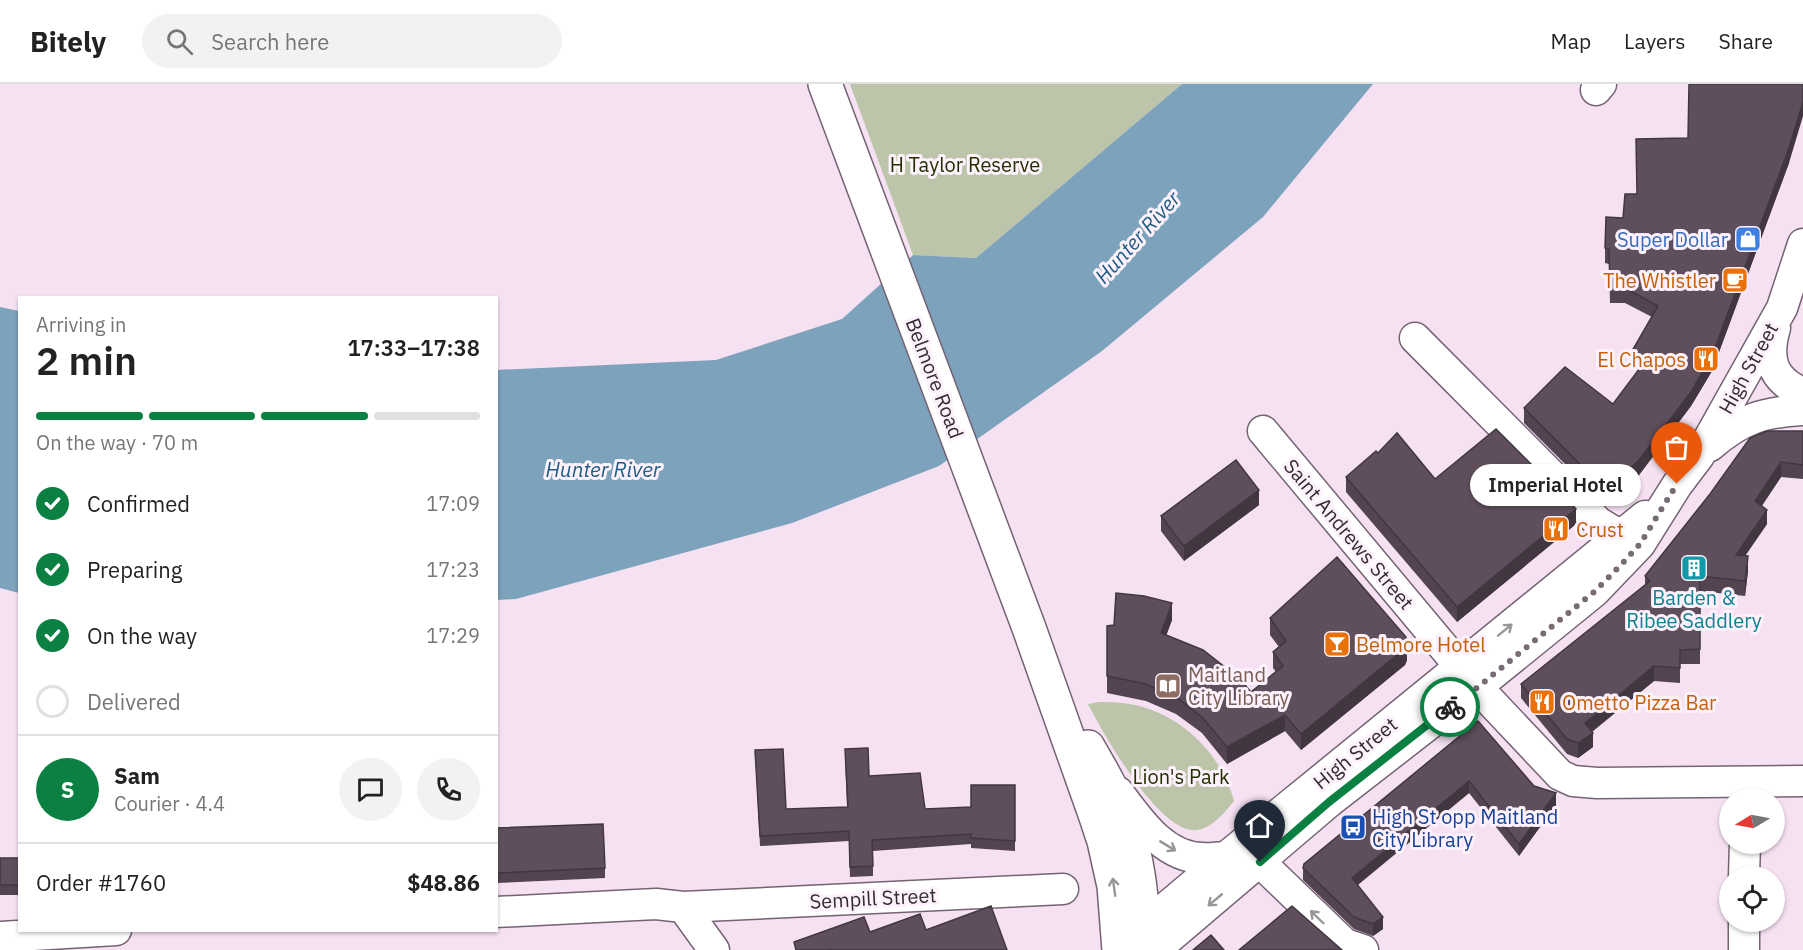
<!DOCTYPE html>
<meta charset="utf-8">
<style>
body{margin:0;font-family:"IBM Plex Sans",sans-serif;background:#f2f2f2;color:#222;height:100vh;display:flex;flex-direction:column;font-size:22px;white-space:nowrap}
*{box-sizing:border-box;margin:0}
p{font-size:20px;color:#767676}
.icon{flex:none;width:33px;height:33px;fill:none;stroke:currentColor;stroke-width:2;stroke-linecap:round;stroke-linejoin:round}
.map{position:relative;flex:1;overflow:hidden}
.sheet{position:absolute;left:18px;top:212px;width:480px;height:636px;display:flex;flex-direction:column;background:#fff;border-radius:0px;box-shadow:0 2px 4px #0004}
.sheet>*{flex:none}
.needle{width:39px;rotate:260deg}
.buttons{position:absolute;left:1719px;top:704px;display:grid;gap:12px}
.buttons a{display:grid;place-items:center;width:66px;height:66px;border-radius:50%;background:#fff;box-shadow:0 2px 4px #0004;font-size:30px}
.pin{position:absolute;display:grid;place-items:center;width:51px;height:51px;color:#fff;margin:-62px -26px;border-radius:50% 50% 50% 0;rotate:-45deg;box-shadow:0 0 6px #0007}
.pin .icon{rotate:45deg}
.courier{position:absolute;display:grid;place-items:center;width:60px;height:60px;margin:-30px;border:4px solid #0b8043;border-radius:50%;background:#fff;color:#222;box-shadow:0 2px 8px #0007}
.bubble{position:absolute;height:42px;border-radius:21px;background:#fff;box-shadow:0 2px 4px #0004;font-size:20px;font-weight:600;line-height:42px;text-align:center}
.overview em{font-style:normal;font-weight:600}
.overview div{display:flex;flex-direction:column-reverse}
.overview{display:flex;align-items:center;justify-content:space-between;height:102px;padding:0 18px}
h1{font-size:39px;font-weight:600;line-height:45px}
.bar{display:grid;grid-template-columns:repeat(4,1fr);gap:9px 6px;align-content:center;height:72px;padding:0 18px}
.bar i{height:8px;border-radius:4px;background:#e0e0e0}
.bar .on{background:#0b8043}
.bar p{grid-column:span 4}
.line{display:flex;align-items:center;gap:15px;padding:0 18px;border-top:2px solid #e0e0e0}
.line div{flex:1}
.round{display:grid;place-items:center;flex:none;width:63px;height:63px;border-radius:32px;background:#f2f2f2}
ol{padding:0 18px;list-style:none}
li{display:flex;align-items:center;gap:18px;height:66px}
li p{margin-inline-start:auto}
li .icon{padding:6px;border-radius:50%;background:#0b8043;color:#fff;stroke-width:4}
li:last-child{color:#767676}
li i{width:33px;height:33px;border:3px solid #e0e0e0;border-radius:50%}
header{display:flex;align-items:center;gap:36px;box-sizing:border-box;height:84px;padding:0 30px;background:#fff;border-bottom:2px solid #e0e0e0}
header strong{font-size:28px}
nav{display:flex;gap:33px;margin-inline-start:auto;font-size:21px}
.search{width:420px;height:54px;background:#f2f2f2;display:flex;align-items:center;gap:15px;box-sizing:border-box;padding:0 21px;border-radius:33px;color:#767676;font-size:22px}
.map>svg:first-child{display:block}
</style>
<header>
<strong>Bitely</strong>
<div class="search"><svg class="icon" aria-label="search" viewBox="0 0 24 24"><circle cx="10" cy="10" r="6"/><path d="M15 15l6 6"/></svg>Search here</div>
<nav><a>Map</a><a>Layers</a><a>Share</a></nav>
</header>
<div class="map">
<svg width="1803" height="866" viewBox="0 0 1803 866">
<rect width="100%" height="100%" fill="#f5e1f2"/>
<!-- green -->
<path fill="#bcc5aa" d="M850,0H1182L976,174L913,171Z
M1099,618C1106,618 1114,618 1122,619C1175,624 1221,667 1234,717C1225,728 1213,743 1198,746C1161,753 1103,649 1088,620Z"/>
<!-- water -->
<path fill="#7da2bc" d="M1182,0H1373L1263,133L1102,267L939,382L792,439L516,515L497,516L496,286L716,276L842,235L913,171L976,174Z
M0,223L19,227V509L0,504Z"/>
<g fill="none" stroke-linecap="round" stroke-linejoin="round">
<defs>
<path id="minor" d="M1596,6L1601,0
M1775,244C1766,275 1772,296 1803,309
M1415,254L1598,438L1614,448H1626
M1263,347L1477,603L1560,691L1573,697L1597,699L1803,697
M1710,362C1741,335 1763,328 1803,326
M1118,708C1139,736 1164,774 1203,774C1210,775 1218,773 1226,773
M1260,778L1345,860L1363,866
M1744,792L1745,759
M683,823L714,866
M496,828L656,820L683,823L1063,805
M1144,842L1226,773L1645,432
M0,853L116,846
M1155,866L1329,718L1477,603L1594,508L1640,460L1677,401L1699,372L1782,224L1803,160
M1744,866V837"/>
<path id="major" d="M825,0L1029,544L1095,730L1104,757L1114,802L1119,866
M1088,663C1102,687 1116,711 1125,738C1140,779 1142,823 1146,866"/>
</defs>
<!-- minor casing -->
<use href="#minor" stroke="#746372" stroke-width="33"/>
<!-- major casing -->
<use href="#major" stroke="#746372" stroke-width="36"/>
<!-- minor -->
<use href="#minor" stroke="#fff" stroke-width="30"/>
<!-- major -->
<use href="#major" stroke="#fff" stroke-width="33"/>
</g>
<!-- wall -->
<path fill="#524450" d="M1789,79L1712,287L1691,322L1639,391L1606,421L1524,339V324L1613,320L1638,286L1632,281V267L1652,233L1625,219H1610L1609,180L1605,179V164L1623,134L1636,110Z
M1803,347V395L1781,393L1762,422L1767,440L1745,472L1748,487L1745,512L1700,507V580H1680V599L1654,597L1592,648L1593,663L1578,674L1567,670L1521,614V600L1645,501V492Z
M1378,369L1435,395L1576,440L1457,538L1346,408V393Z
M1259,421L1184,477L1161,447V432Z
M1270,534L1407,576L1405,581L1301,666L1285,647L1227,680L1202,649L1176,630L1146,617L1107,609V542L1172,536L1166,551L1251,608L1276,588L1273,584V568L1279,563L1270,551Z
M1478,637L1534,702L1556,721L1519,772L1469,709L1358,801L1383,845L1373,852L1354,845L1303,796V784Z
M755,666L786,725L847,723L845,675L869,692L925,725L971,723L1015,701V767L971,764V760L873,767V792L850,793L849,757L760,762Z
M496,744L605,784V794L497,799Z
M0,774H20V811H0Z"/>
<!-- shaded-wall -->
<path fill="#423741" d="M1803,18V32L1789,79L1712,287L1691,322L1639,391L1606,421V406Z
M1781,378V393L1755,431V417Z
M1259,406V421L1184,477V462Z
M1576,425V440L1457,538V523Z
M1767,426V440L1736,485V471Z
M1748,472V487L1745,512V497Z
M1172,519V536L1161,566V549Z
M1407,559V576L1405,581L1301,666V650Z
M1654,582V597L1585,653V639Z
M1285,631V647L1227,680V663Z
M1593,649V663L1578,674V659Z
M1469,697V709L1352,805V794Z
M1556,709V721L1519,772V760Z
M1383,833V845L1373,852V840Z"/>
<!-- building -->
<path fill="#5f4f5d" stroke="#423741" stroke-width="1.5" d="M1689,0H1803V18L1789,64L1712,272L1691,308L1639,376L1606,406L1524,324L1565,283L1613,320L1646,276L1632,267L1658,222L1625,204H1610L1609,165L1605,164L1606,133L1623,134L1625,110H1637L1636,55L1688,54Z
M1496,345L1576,425L1457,523L1346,393L1376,367L1378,369L1397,349L1435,395Z
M1767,347H1803V381L1781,378L1755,417L1767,426L1736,471L1748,472L1745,497L1700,492V565L1680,566V584L1654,582L1585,639L1593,649L1578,659L1567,655L1521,600L1650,497L1645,492L1710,410L1750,354Z
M1236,376L1259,406L1184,462L1161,432Z
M1337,473L1406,553L1407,559L1405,564L1301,650L1285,631L1227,663L1202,633L1176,613L1146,600L1107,592V542L1114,541L1116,509L1144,512L1172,519L1161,549L1203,566L1239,594L1251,608L1283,582L1273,568L1286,557L1270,534Z
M1478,637L1534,702L1556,709L1519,760L1469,697L1352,794L1383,833L1373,840L1354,833L1303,784L1304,780Z
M868,664L869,692L920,689L925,725L971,723V701H1015V757L971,754V750L872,756L873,782L850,783L849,747L760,752L755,666L783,665L786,725L848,723L845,665Z
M603,740L605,784L497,789L496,744Z
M0,774H20V801H0Z
M991,822L1007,866H831V865L828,866H796L794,858L864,833L870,848L920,830L926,846Z
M1292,822L1342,866H1239Z
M1211,851L1224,866H1193Z"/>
<!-- one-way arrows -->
<defs><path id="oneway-shaft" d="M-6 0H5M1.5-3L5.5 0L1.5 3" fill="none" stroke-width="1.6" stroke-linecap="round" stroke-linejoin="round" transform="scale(1.5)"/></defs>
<g stroke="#999698">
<use href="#oneway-shaft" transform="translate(1505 546) rotate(-39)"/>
<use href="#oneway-shaft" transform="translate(1168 762) rotate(31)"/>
<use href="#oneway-shaft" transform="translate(1114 803) rotate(-98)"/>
<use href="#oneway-shaft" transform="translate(1215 816) rotate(140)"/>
<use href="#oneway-shaft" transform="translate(1317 833) rotate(-136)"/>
</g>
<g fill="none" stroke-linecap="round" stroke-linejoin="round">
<!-- done -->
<path stroke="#776b75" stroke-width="6" stroke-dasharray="0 10.8" d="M1450,623L1478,603L1594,508L1620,482L1640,460L1677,400"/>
<!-- route -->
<path stroke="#0b8043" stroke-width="8" d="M1260,778L1329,718L1450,623"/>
</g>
<!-- icons -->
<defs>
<symbol id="shop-square" viewBox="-11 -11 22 22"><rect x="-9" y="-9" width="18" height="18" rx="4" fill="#3f7fe0" stroke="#fdf1fc"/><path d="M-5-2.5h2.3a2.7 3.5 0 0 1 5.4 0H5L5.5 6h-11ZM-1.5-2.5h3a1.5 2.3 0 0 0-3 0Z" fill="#fff"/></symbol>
<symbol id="cafe-square" viewBox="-11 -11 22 22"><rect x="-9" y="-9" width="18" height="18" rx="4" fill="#e8710a" stroke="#fdf1fc"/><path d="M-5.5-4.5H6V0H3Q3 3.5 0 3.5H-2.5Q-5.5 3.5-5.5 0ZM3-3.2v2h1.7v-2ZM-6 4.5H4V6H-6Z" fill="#fff"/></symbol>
<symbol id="restaurant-square" viewBox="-11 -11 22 22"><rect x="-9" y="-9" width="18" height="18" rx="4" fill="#e8710a" stroke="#fdf1fc"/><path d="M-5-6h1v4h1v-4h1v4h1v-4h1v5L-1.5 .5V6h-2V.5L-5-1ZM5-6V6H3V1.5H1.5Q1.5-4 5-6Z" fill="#fff"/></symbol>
<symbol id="building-square" viewBox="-11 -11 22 22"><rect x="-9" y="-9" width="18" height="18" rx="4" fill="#0f9aa8" stroke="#fdf1fc"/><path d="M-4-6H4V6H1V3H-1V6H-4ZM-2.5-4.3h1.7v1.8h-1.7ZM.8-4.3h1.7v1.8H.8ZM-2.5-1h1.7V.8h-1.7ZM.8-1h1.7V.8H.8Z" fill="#fff"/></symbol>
<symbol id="bar-square" viewBox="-11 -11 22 22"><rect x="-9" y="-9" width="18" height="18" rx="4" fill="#e8710a" stroke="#fdf1fc"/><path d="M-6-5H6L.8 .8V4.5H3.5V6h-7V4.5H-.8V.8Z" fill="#fff"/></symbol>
<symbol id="library-square" viewBox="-11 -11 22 22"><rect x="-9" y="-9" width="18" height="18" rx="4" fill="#8d6e63" stroke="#fdf1fc"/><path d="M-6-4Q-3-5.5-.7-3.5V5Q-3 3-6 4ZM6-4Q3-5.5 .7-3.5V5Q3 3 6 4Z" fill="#fff"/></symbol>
<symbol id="bus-square" viewBox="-11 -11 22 22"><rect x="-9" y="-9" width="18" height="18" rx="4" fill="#1a4fb4" stroke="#fdf1fc"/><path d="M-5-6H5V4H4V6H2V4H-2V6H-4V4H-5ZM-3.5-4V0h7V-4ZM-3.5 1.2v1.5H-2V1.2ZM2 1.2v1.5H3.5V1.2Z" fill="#fff"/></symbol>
</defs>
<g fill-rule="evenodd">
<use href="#shop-square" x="1733" y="140" width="30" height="30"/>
<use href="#cafe-square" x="1720" y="181" width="30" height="30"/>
<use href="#restaurant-square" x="1691" y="260" width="30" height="30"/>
<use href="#restaurant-square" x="1541" y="430" width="30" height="30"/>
<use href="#building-square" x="1679" y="469" width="30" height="30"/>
<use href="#bar-square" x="1322" y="545" width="30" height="30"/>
<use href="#library-square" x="1153" y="587" width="30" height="30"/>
<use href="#restaurant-square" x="1527" y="603" width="30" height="30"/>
<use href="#bus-square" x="1338" y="728" width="30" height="30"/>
</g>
<g text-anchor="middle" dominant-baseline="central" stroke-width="6" stroke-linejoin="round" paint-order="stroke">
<!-- park labels -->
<g font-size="20" fill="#253001" stroke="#fdf1fc">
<text x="965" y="80">H Taylor Reserve</text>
<text x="1181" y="692">Lion's Park</text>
</g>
<!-- shop labels -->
<g font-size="20" fill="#366cbe" stroke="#fdf1fc" text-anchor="end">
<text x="1728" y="155">Super Dollar</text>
</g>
<!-- food labels -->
<g font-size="20" fill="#c56008" stroke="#fdf1fc" text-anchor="start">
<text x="1716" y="196" text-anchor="end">The Whistler</text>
<text x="1686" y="275" text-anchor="end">El Chapos</text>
<text x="1576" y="445">Crust</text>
<text x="1356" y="560">Belmore Hotel</text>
<text x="1562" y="618">Ometto Pizza Bar</text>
</g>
<!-- street labels -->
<g font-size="20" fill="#332c32" stroke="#fdf1fc">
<text transform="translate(1748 284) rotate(-61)">High Street</text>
<text transform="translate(935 294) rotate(69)">Belmore Road</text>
<text transform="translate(1349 450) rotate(50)">Saint Andrews Street</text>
<text transform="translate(1355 669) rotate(-39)">High Street</text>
<text transform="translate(873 814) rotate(-3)">Sempill Street</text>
</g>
<!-- culture labels -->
<g font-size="20" fill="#0d838f" stroke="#fdf1fc">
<text x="1694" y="513">Barden &amp;<tspan x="1694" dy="23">Ribee Saddlery</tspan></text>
</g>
<!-- education labels -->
<g font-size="20" fill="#785e54" stroke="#fdf1fc" text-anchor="start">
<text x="1188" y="590">Maitland<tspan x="1188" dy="23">City Library</tspan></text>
</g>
<!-- transit labels -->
<g font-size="20" fill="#164399" stroke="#fdf1fc" text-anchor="start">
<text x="1372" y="732">High St opp Maitland<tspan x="1372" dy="23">City Library</tspan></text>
</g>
<!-- water labels -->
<g font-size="21" font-style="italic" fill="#215d82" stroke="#fdf1fc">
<text transform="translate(1137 153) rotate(-48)">Hunter River</text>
<text x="603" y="385">Hunter River</text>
</g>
</g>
</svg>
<div class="buttons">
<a><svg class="needle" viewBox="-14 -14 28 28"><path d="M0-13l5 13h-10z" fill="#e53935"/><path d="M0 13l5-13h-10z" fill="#767676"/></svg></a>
<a><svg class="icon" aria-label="locate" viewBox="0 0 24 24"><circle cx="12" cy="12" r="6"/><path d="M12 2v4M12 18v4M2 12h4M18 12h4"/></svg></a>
</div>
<div class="pin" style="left:1677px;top:400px;background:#ea580c"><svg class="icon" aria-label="bag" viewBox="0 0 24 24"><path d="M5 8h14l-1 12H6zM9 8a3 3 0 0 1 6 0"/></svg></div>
<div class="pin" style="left:1260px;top:778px;background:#1f2937"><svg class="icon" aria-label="home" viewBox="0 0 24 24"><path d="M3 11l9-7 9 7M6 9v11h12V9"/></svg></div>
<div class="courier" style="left:1450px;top:623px"><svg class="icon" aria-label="bike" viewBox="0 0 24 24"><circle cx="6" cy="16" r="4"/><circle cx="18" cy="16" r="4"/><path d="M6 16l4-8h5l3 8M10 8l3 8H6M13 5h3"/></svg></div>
<div class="bubble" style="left:1470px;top:380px;width:171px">Imperial Hotel</div>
<section class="sheet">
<div class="overview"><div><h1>2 min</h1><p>Arriving in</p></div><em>17:33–17:38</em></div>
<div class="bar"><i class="on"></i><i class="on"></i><i class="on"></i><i></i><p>On the way · 70 m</p></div>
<ol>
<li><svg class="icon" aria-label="check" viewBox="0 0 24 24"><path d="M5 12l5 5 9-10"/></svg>Confirmed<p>17:09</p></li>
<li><svg class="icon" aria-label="check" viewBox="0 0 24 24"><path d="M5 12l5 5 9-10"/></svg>Preparing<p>17:23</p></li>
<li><svg class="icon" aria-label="check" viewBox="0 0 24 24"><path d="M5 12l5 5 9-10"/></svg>On the way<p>17:29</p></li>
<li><i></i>Delivered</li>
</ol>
<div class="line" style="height:108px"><b class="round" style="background:#0b8043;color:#fff">S</b><div><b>Sam</b><p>Courier · 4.4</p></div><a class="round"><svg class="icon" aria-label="chat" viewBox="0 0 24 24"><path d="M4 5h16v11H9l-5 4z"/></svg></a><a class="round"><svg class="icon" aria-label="phone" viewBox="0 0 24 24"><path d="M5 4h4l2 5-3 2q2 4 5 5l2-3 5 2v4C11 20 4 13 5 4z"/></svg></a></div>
<div class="line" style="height:78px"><div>Order #1760</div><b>$48.86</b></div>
</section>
</div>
